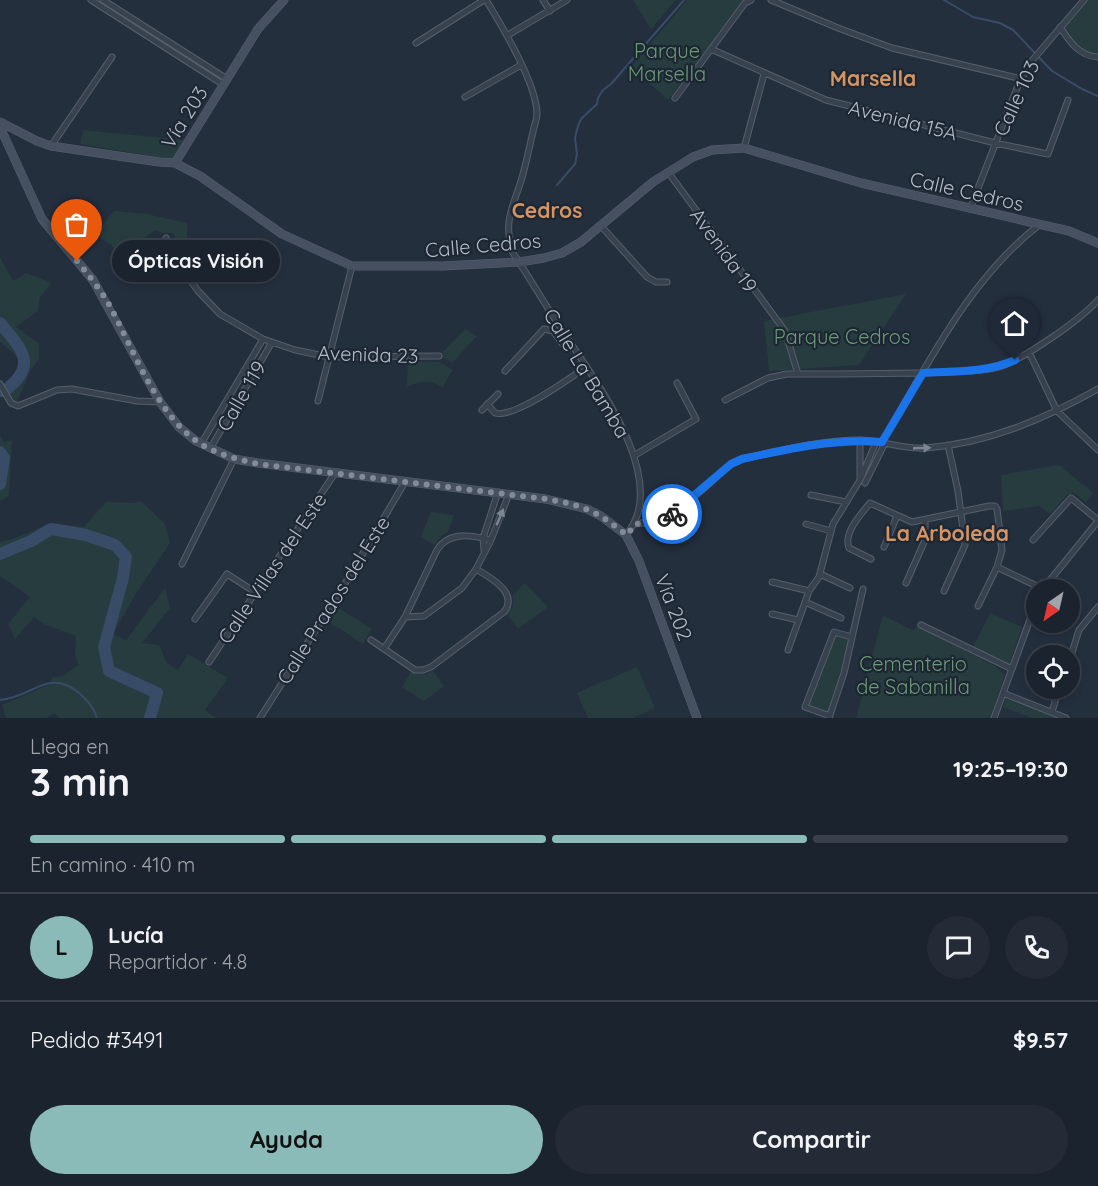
<!DOCTYPE html>
<html lang="es">
<meta charset="utf-8">
<style>
body{margin:0;font-family:Quicksand,sans-serif;background:#242b36;color:#f1f3f6;height:100vh;display:flex;flex-direction:column;font-size:22px;white-space:nowrap}
*{box-sizing:border-box;margin:0}
p{font-size:20px;color:#a0a4aa}
.icon{flex:none;width:33px;height:33px;fill:none;stroke:currentColor;stroke-width:2;stroke-linecap:round;stroke-linejoin:round}
.map{position:relative;height:718px;overflow:hidden}
.drawer{display:flex;flex-direction:column;background:#1b232e;flex:1}
.drawer>*{flex:none}
.needle{width:39px;rotate:214deg}
.tools{position:absolute;left:1026px;top:579px;display:grid;gap:12px}
.tools a{display:grid;place-items:center;width:54px;height:54px;border-radius:50%;background:#1b232e;box-shadow:0 3px 9px #0003,0 0 0 2px #39404a;font-size:30px}
.pin{position:absolute;display:grid;place-items:center;width:51px;height:51px;color:#fff;margin:-62px -26px;border-radius:50% 50% 50% 0;rotate:-45deg;box-shadow:0 0 6px #0007}
.pin .icon{rotate:45deg}
.courier{position:absolute;display:grid;place-items:center;width:60px;height:60px;margin:-30px;border:4px solid #1a73e8;border-radius:50%;background:#fff;color:#222;box-shadow:0 2px 8px #0007}
.bubble{position:absolute;height:42px;border-radius:21px;background:#1b232e;box-shadow:0 3px 9px #0003,0 0 0 2px #39404a;font-size:20px;font-weight:800;line-height:42px;text-align:center}
.head em{font-style:normal;font-weight:800}
.head div{display:flex;flex-direction:column-reverse}
.head{display:flex;align-items:center;justify-content:space-between;height:102px;padding:0 30px}
h1{font-size:39px;font-weight:800;line-height:45px}
.bar{display:grid;grid-template-columns:repeat(4,1fr);gap:9px 6px;align-content:center;height:72px;padding:0 30px}
.bar i{height:8px;border-radius:4px;background:#39404a}
.bar .active{background:#8bbbb9}
.bar p{grid-column:span 4}
.line{display:flex;align-items:center;gap:15px;padding:0 30px;border-top:2px solid #39404a}
.line div{flex:1}
.round{display:grid;place-items:center;flex:none;width:63px;height:63px;border-radius:32px;background:#242b36}
.action{display:flex;gap:12px;margin-top:auto;padding:12px 30px}
.action a{flex:1;height:69px;border-radius:36px;background:#8bbbb9;color:#111;font-size:24px;font-weight:800;line-height:69px;text-align:center}
.action a+a{background:#242b36;color:#f1f3f6}
.map>svg:first-child{display:block}
</style>
<div class="map">
<svg width="1098" height="718" viewBox="0 0 1098 718">
<rect width="100%" height="100%" fill="#242f3e"/>
<!-- green -->
<path fill="#263c3f" d="M633,0H676L651,29Z
M687,0H744L668,100L631,67Z
M1089,0H1098V53C1082,53 1073,39 1065,27Z
M83,130L184,140L174,158L168,159L80,144Z
M114,211L147,214L187,223V241L177,242L173,233H163L155,230L123,254L95,234Z
M0,257L13,281L26,273L52,283L40,297L38,311L16,327L39,343V359L30,372L16,404L7,396L25,363L0,342Z
M906,294L859,365L769,371L764,321Z
M465,329L477,336L452,363L441,356V354Z
M408,361L440,362L453,370L442,388C432,379 419,381 407,387Z
M0,436L4,442L12,440L9,495L0,502Z
M1059,465L1093,493L1086,502L1073,492L1066,496L1050,514L1040,506L1003,511L1001,475Z
M141,501L165,524L170,543L135,595L113,634L126,640L165,588L170,608L142,643L159,645L167,663L178,670L188,654L228,678L205,710L216,718H59L54,713L47,718H6L2,705L49,685L53,677L63,676L78,665L75,653L76,636L44,624L34,617L15,639L8,624L30,597L0,576V542L10,540L51,523L84,527L106,502L132,503Z
M431,512L454,515L447,533L441,536L435,545L421,537Z
M525,583L548,607L518,629L507,613L513,606V594Z
M337,607L372,629L363,644L328,621Z
M990,613L1022,627L1009,664L973,647Z
M883,615L914,631L917,626L995,666L1005,675L990,718H856Z
M835,635L850,639L829,713L809,705Z
M637,667L655,708L633,718H588L577,693Z
M433,671L444,686L424,701L402,687L411,672L426,674Z
M1006,697L1057,718H1032L1003,707Z"/>
<g fill="none" stroke-linecap="round" stroke-linejoin="round">
<!-- stream -->
<path stroke="#394c67" stroke-width="2" d="M944,0L973,17L1000,23L1013,30L1052,71L1082,89L1098,96
M557,185L575,164L577,154L575,138L578,126L581,119L597,104L598,98L603,90L611,84L684,0
M0,700C32,698 47,668 78,692C88,701 93,706 97,718"/>
<!-- river -->
<path stroke="#394c67" stroke-width="12" d="M0,323C22,349 39,366 4,391H0
M0,452L4,458L0,484
M0,554L31,541L51,529L86,535L115,545L126,557L123,578L104,647L109,671L157,693L150,718"/>
<defs>
<path id="street" d="M91,0L224,85
M103,0L227,79
M486,0C502,26 537,84 537,114C537,119 534,126 533,132C529,148 526,165 521,181C512,209 503,223 513,253C530,278 545,305 562,330C593,378 673,480 626,535
M543,0L550,11
M771,0L838,28L892,48L1022,79
M1060,27C1070,42 1079,56 1098,57
M508,35L567,0
M416,43L484,0
M711,49L826,100L995,143L1048,154L1068,100
M465,97L521,65
M675,98L745,3L751,0
M51,146L112,57
M744,148L764,74
M668,172L785,331L798,374
M970,209L1017,88L1030,63L1084,0
M601,226L647,277L656,282H667
M166,238L183,270L198,291L220,314L263,339L295,350L329,357L439,356
M1029,352L1057,411L1098,450
M505,371L544,329L553,331L564,346L571,344
M0,384L11,403L18,406L57,390L72,389L137,401L160,402
M725,400L768,378L787,374C841,374 895,374 949,372C965,371 983,372 999,367C1024,359 1080,320 1098,300
M318,401L352,266
M487,404L495,413C513,419 569,379 586,367
M482,410L498,394
M882,442C927,366 968,280 1039,225
M201,444L263,339
M210,449L272,342
M635,455L696,419L677,383
M860,478V440
M865,483L885,443
M811,495L846,502
M635,524C676,520 701,490 731,464L742,459C779,451 820,440 859,440C882,440 903,450 926,448C989,443 1044,419 1098,389
M806,524L831,531
M1033,540L1071,498L1098,520
M884,547L897,516
M484,550L483,538L498,492
M871,559L849,548C843,533 861,514 870,503L912,522L989,506H995L997,509L1002,550L997,567L978,606
M182,564L234,459
M997,567L1043,589
M820,574L850,588
M772,582L809,591
M906,583L925,540V520
M1042,590L1098,521
M944,591L965,545L958,491L948,445
M805,602L841,618
M772,614L798,620
M405,617L424,616L462,588L476,569L491,540L509,494
M195,619L227,574L255,592
M921,625L1012,669
M371,640L415,670H423L431,667L504,612C519,593 490,577 476,569
M384,649L405,617L437,550C449,531 471,535 491,540
M788,650L809,591L819,577L833,524L860,480L876,442
M1070,659L1079,630L1098,607
M209,662L335,473
M1003,693L1066,718
M1052,712L1059,688
M830,716L805,707L834,632L852,637
M260,718L349,577L405,482
M829,718L844,673L863,589
M994,718L1036,603"/>
<path id="secondary" d="M0,122L37,141L51,146L159,162L175,163L200,176L282,234L352,266H443L519,262L544,258L562,253L581,242L653,182L693,157L712,150L744,148L861,183L1069,231L1098,243
M0,127L42,219L93,280L160,402L179,427L196,441L234,459L258,463L546,499L587,509L601,516L626,535L639,561L697,718
M175,163L258,29L284,0"/>
</defs>
<!-- street casing -->
<use href="#street" stroke="#565f6c" stroke-width="7"/>
<!-- secondary casing -->
<use href="#secondary" stroke="#565f6c" stroke-width="9"/>
<!-- street -->
<use href="#street" stroke="#38414e" stroke-width="5"/>
<!-- secondary -->
<use href="#secondary" stroke="#465061" stroke-width="8"/>
</g>
<!-- one-way arrows -->
<defs><path id="oneway-solid" d="M-6-.8H1V-3.2L6.5 0L1 3.2V.8H-6Z" transform="scale(1.5)"/></defs>
<g fill="#7c8592">
<use href="#oneway-solid" transform="translate(922 448) rotate(-2)"/>
<use href="#oneway-solid" transform="translate(500 517) rotate(-67)"/>
</g>
<g fill="none" stroke-linecap="round" stroke-linejoin="round">
<!-- done -->
<path stroke="#828b98" stroke-width="6" stroke-dasharray="0 10.8" d="M77,261C88,274 98,287 107,301C132,345 155,413 198,442C215,454 237,459 258,464L546,499L572,504L588,510L601,516L627,535L635,524L651,523L672,514"/>
<!-- route -->
<path stroke="#1a73e8" stroke-width="8" d="M672,514L731,464L742,459C788,449 835,438 882,442L923,373C954,371 986,373 1015,360"/>
</g>
<g text-anchor="middle" dominant-baseline="central" stroke-width="4.5" stroke-linejoin="round" paint-order="stroke">
<!-- park labels -->
<g font-size="20" fill="#6b9a76" stroke="#1d2633">
<text x="667" y="50">Parque<tspan x="667" dy="23">Marsella</tspan></text>
<text x="842" y="336">Parque Cedros</text>
<text x="913" y="663">Cementerio<tspan x="913" dy="23">de Sabanilla</tspan></text>
</g>
<!-- street labels -->
<g font-size="20" fill="#b4bcc9" stroke="#1d2633">
<text transform="translate(1016 98) rotate(-65)">Calle 103</text>
<text transform="translate(184 117) rotate(-58)">Vía 203</text>
<text transform="translate(903 120) rotate(14)">Avenida 15A</text>
<text transform="translate(967 191) rotate(13)">Calle Cedros</text>
<text transform="translate(483 245) rotate(-5)">Calle Cedros</text>
<text transform="translate(724 250) rotate(54)">Avenida 19</text>
<text transform="translate(368 354) rotate(2)">Avenida 23</text>
<text transform="translate(587 373) rotate(59)">Calle La Bamba</text>
<text transform="translate(241 396) rotate(-60)">Calle 119</text>
<text transform="translate(272 568) rotate(-56)">Calle Villas del Este</text>
<text transform="translate(333 600) rotate(-58)">Calle Prados del Este</text>
<text transform="translate(674 607) rotate(69)">Vía 202</text>
</g>
<!-- neighbourhood labels -->
<g font-size="21" font-weight="bold" fill="#d59563" stroke="#1d2633">
<text x="873" y="78">Marsella</text>
<text x="547" y="210">Cedros</text>
<text x="947" y="533">La Arboleda</text>
</g>
</g>
</svg>
<div class="tools">
<a><svg class="needle" viewBox="-14 -14 28 28"><path d="M0-13l5 13h-10z" fill="#e53935"/><path d="M0 13l5-13h-10z" fill="#a0a4aa"/></svg></a>
<a><svg class="icon" aria-label="locate" viewBox="0 0 24 24"><circle cx="12" cy="12" r="6"/><path d="M12 2v4M12 18v4M2 12h4M18 12h4"/></svg></a>
</div>
<div class="pin" style="left:77px;top:261px;background:#ea580c"><svg class="icon" aria-label="bag" viewBox="0 0 24 24"><path d="M5 8h14l-1 12H6zM9 8a3 3 0 0 1 6 0"/></svg></div>
<div class="pin" style="left:1015px;top:360px;background:#1f2937"><svg class="icon" aria-label="home" viewBox="0 0 24 24"><path d="M3 11l9-7 9 7M6 9v11h12V9"/></svg></div>
<div class="courier" style="left:672px;top:514px"><svg class="icon" aria-label="bike" viewBox="0 0 24 24"><circle cx="6" cy="16" r="4"/><circle cx="18" cy="16" r="4"/><path d="M6 16l4-8h5l3 8M10 8l3 8H6M13 5h3"/></svg></div>
<div class="bubble" style="left:112px;top:240px;width:168px">Ópticas Visión</div>
</div>
<section class="drawer">
<div class="head"><div><h1>3 min</h1><p>Llega en</p></div><em>19:25–19:30</em></div>
<div class="bar"><i class="active"></i><i class="active"></i><i class="active"></i><i></i><p>En camino · 410 m</p></div>
<div class="line" style="height:108px"><b class="round" style="background:#8bbbb9;color:#111">L</b><div><b>Lucía</b><p>Repartidor · 4.8</p></div><a class="round"><svg class="icon" aria-label="chat" viewBox="0 0 24 24"><path d="M4 5h16v11H9l-5 4z"/></svg></a><a class="round"><svg class="icon" aria-label="phone" viewBox="0 0 24 24"><path d="M5 4h4l2 5-3 2q2 4 5 5l2-3 5 2v4C11 20 4 13 5 4z"/></svg></a></div>
<div class="line" style="height:78px"><div>Pedido #3491</div><b>$9.57</b></div>
<div class="action"><a>Ayuda</a><a>Compartir</a></div>
</section>
